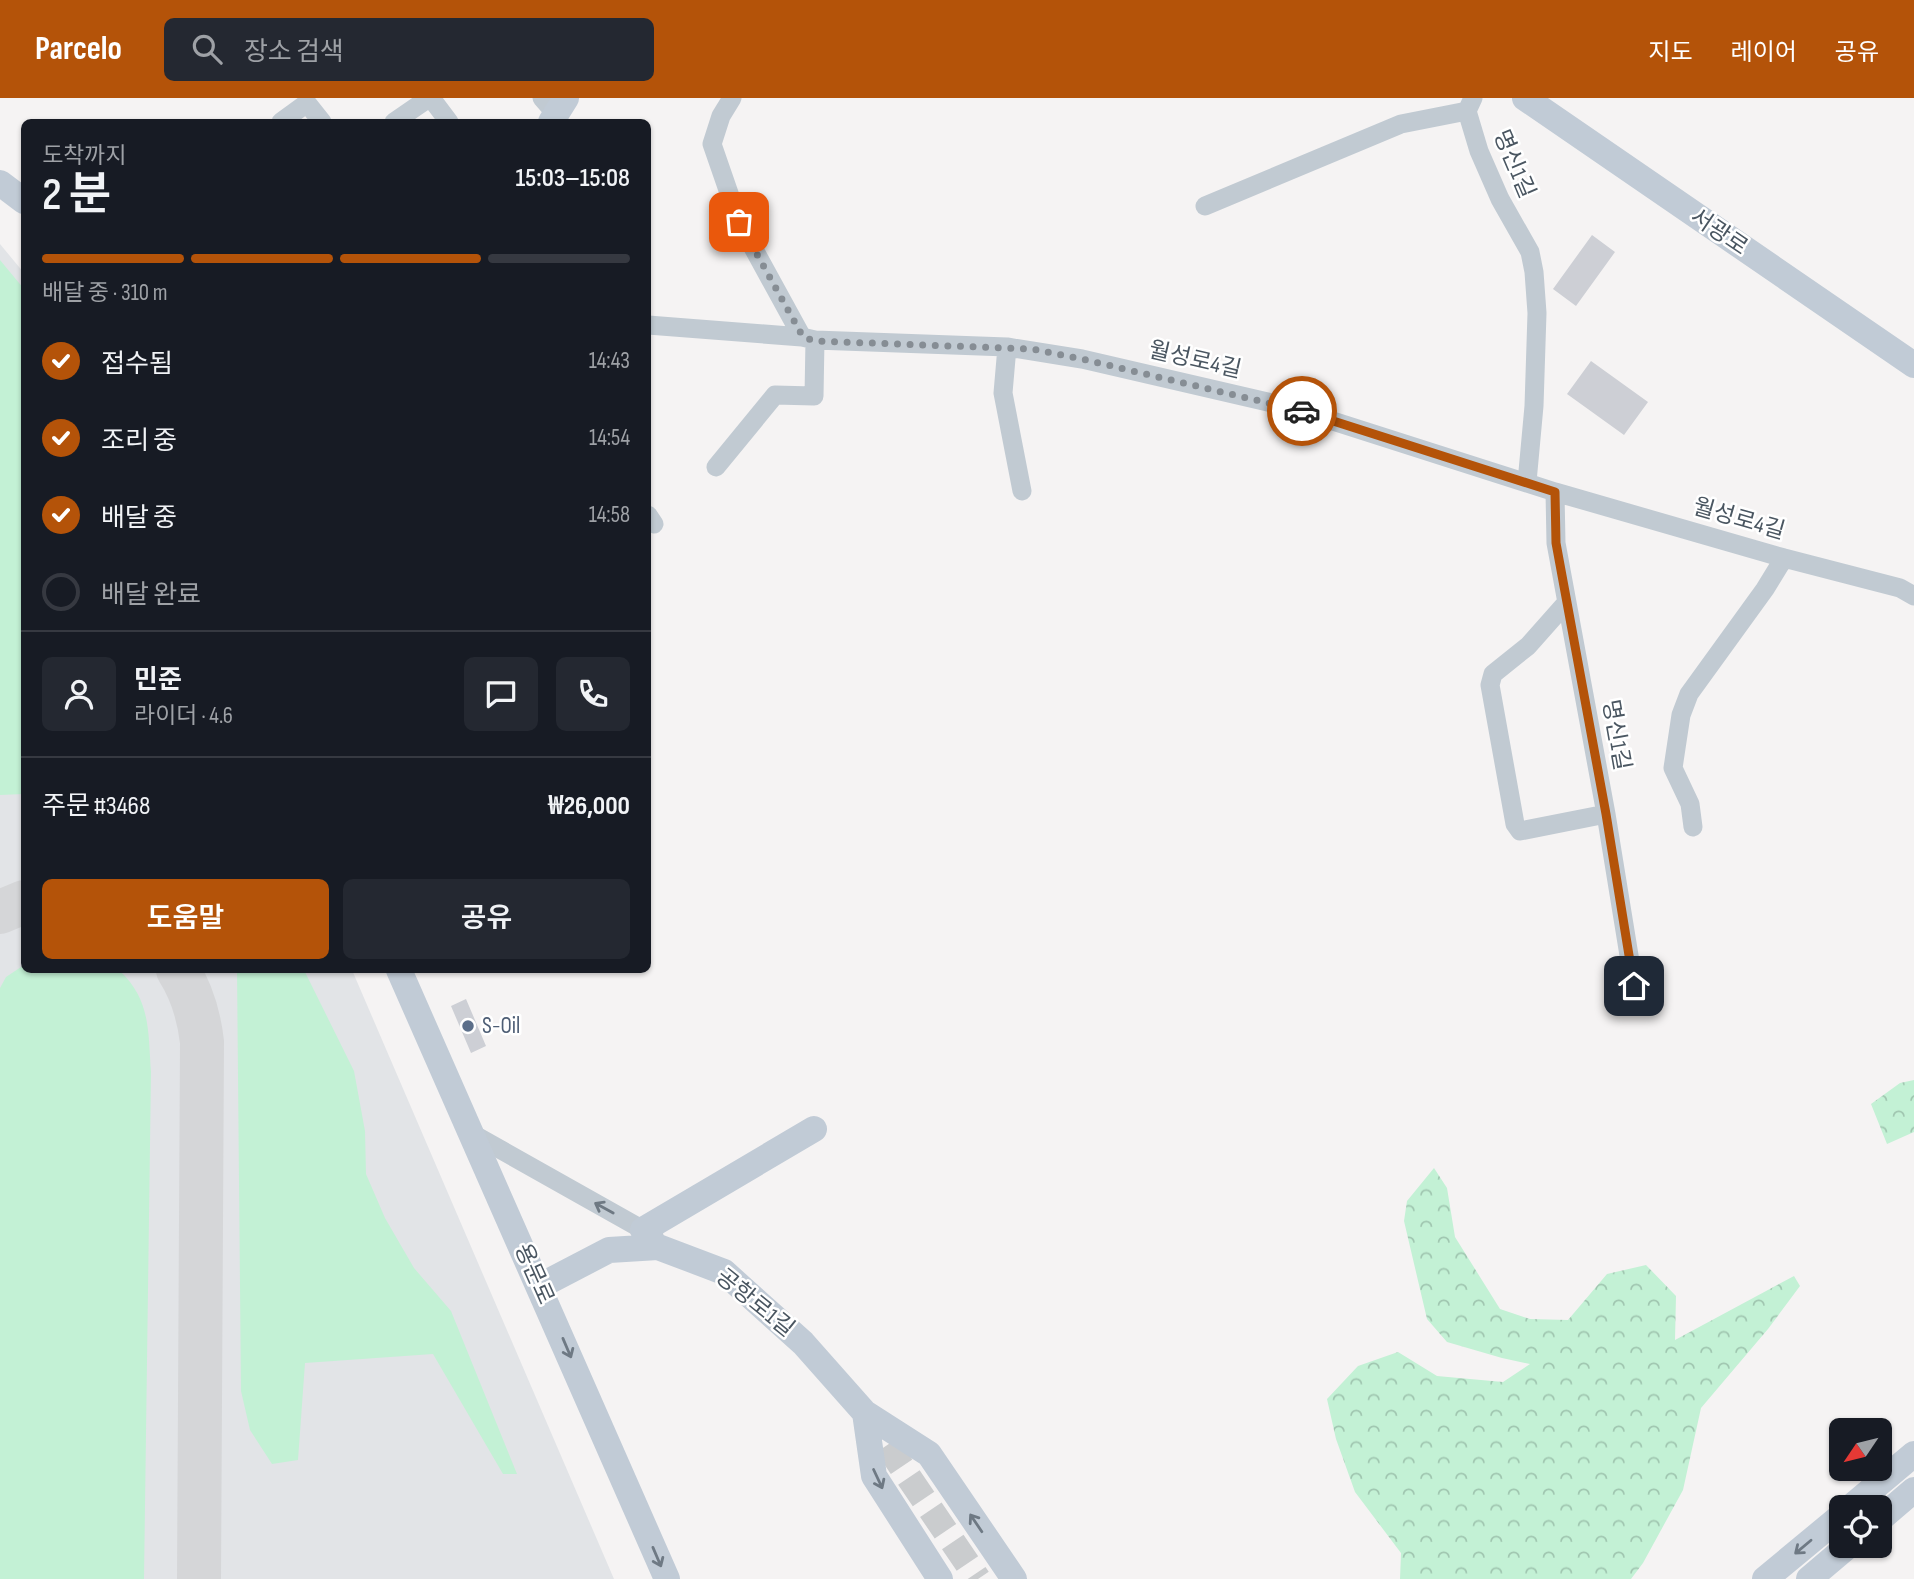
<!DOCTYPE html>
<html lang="ko">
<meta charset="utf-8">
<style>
body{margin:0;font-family:"Sofia Sans Condensed","Noto Sans KR",sans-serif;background:#242831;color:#f1f3f6;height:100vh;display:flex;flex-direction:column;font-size:26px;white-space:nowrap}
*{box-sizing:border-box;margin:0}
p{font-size:23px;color:#9ea1a6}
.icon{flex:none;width:38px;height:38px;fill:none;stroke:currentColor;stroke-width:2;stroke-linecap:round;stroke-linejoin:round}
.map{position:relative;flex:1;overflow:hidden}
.drawer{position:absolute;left:21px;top:21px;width:630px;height:854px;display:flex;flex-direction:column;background:#171b24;border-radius:10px;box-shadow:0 2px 5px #0004}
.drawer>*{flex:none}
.needle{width:46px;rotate:235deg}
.fabs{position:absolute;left:1829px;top:1320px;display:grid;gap:14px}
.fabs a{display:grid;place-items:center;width:63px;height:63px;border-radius:10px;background:#171b24;box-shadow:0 2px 5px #0004;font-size:35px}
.pin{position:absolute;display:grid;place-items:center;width:60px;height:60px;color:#fff;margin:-30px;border-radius:14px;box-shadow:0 4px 10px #0006}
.courier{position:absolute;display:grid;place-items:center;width:70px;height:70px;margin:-35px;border:5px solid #b45309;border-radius:50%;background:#fff;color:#222;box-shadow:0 2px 9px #0007}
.summary em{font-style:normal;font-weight:600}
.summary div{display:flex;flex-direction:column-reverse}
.summary{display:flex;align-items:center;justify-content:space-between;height:119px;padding:0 21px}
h1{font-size:46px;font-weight:600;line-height:52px}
.bar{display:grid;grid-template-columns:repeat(4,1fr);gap:10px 7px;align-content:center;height:84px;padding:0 21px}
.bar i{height:9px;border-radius:5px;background:#363941}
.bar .on{background:#b45309}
.bar p{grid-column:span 4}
.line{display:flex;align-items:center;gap:18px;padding:0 21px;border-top:2px solid #363941}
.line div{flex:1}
.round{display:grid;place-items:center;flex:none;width:74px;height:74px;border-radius:10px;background:#242831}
ol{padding:0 21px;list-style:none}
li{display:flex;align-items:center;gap:21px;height:77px}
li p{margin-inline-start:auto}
li .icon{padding:7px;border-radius:50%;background:#b45309;color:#fff;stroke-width:4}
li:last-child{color:#9ea1a6}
li i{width:38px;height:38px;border:4px solid #363941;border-radius:50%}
.cta{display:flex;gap:14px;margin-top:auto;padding:14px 21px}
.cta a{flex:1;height:80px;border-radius:10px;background:#b45309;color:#fff;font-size:28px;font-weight:600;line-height:80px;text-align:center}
.cta a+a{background:#242831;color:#f1f3f6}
header{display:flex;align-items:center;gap:42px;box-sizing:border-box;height:98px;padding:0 35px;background:#b45309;color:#fff}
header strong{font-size:33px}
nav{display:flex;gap:38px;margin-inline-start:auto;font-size:24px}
.search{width:490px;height:63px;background:#242831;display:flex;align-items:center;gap:18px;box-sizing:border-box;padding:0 24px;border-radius:10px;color:#9ea1a6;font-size:26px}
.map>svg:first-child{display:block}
</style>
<header>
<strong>Parcelo</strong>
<div class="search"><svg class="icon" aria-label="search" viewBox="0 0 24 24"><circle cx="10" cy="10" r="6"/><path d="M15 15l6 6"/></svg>장소 검색</div>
<nav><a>지도</a><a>레이어</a><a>공유</a></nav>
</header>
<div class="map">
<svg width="1914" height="1481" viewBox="0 0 1914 1481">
<defs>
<pattern id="forest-crowns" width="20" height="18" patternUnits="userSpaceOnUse" patternTransform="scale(1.75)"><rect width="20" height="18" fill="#c3f1d5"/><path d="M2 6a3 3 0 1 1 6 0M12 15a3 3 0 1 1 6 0" fill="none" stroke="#a0c6b0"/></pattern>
</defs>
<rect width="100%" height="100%" fill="#f5f3f3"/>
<!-- airport -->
<path fill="#e2e4e7" d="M0,146L24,175V872H352L614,1481H0Z"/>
<!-- grass -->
<path fill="#c3f1d5" d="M0,162L24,191V696L0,697Z
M24,867V872H119C151,902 148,933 151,974L144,1481H0V890L6,879Z
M237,872H304L354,973L365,1033L366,1076L385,1120L414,1170L451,1213L517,1376H503L433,1256L305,1265L298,1362L272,1366L250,1332L241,1293Z"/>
<!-- forest -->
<path fill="url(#forest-crowns)" d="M1914,982V1034L1887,1046L1871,1006L1900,985Z
M1434,1070L1447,1090L1455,1139L1500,1211L1530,1221L1568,1222L1607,1176L1646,1167L1676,1198L1675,1242L1794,1178L1800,1188L1768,1231L1701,1310L1683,1392L1643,1465L1631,1481H1400L1401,1455L1355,1394L1336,1341L1327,1301L1358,1268L1398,1254L1437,1278L1503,1284L1530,1266L1502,1260L1447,1244L1427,1221L1404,1123L1407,1103Z"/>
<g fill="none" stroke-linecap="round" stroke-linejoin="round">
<!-- taxiway -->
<path stroke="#d5d6d8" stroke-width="44" d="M0,814L24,804
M178,872C192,894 199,918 202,944L199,1481"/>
</g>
<!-- building -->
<path fill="#cdcfd5" d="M1592,137L1615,154L1576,208L1553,191Z
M1591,263L1648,304L1624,337L1567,296Z
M466,901L486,948L471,955L451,908Z"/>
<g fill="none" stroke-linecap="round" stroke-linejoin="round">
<!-- secondary-tunnel -->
<path stroke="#caccce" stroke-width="26" stroke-dasharray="26 13" stroke-linecap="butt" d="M865,1315L978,1481"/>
<!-- street -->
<path stroke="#c1cad2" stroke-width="19" d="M431,0L449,24
M542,0L556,16
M732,0L721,18L712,46L739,124L802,239
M1467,13L1479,53L1500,101L1530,154L1534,174L1537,215L1534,308L1527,384
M281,24L307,5L322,24
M394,24L429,0
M1205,108L1401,26L1467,13L1473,0
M648,227L802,239L815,242L1007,249L1082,261L1289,309L1555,394L1784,460L1900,490L1914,498
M1007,249L1003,295L1022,393
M716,369L775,297L814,298L815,242
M1555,394L1556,445L1606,716L1634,888
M648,417L654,426
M1567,504L1528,548L1493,576L1490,587L1515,726L1520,733L1606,716
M1693,729L1690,706L1673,670L1681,617L1689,596L1765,491L1784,460
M471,1035L654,1138"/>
<!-- secondary -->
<path stroke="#c1cbd6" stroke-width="26" d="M1525,0L1914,267
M551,24L566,0
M0,85L24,103
M399,872L667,1481
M643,1132L814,1031
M540,1188L609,1152L658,1149L724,1174L803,1245L865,1315L929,1356L1014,1481
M865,1315L874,1378L940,1481
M1851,1409L1914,1356
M1880,1421L1914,1392
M1765,1481L1841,1418
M1809,1481L1849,1447"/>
</g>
<!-- one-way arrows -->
<defs><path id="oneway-shaft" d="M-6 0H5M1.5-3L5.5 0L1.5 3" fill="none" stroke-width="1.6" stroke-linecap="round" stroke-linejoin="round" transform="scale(1.75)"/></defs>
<use stroke="#6e7983" href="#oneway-shaft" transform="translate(604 1110) rotate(-151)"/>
<g stroke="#6e7984">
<use href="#oneway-shaft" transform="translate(567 1250) rotate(67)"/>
<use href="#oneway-shaft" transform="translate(878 1381) rotate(65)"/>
<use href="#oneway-shaft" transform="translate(976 1425) rotate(-124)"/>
<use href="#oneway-shaft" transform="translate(1803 1449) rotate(140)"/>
<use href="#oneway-shaft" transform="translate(657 1459) rotate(67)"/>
</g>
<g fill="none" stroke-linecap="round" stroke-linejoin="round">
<!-- done -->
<path stroke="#868d94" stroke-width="7" stroke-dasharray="0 12.6" d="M739,124L803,239L815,243L1032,251L1082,261L1302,313"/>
<!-- route -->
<path stroke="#b45309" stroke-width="9" d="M1302,313L1555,394L1556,445L1606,716L1634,888"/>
</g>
<!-- markers -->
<circle fill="#5c6f8a" stroke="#fff" stroke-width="2.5" cx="468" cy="928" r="7"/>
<g text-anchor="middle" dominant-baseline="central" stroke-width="5" stroke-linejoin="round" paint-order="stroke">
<!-- street labels -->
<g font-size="23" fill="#4a5661" stroke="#fff">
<text transform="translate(1514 66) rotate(67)">명신1길</text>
<text transform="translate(1719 134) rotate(34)">서광로</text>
<text transform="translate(1195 262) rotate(13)">월성로4길</text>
<text transform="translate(1739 421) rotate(16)">월성로4길</text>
<text transform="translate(1616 637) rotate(80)">명신1길</text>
<text transform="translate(534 1176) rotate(66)">용문로</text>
<text transform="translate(755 1205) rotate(39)">공항로1길</text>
</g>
<!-- service labels -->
<g font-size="23" fill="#4e5e75" stroke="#fff" text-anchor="start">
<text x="482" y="928">S-Oil</text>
</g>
</g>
</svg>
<div class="fabs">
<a><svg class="needle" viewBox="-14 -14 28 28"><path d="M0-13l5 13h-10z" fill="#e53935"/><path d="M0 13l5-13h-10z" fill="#9ea1a6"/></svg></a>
<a><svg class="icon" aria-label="locate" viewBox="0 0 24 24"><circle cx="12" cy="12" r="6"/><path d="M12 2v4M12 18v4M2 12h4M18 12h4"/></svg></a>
</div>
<div class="pin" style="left:739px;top:124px;background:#ea580c"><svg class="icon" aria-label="bag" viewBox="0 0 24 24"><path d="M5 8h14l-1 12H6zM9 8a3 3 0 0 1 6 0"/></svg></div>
<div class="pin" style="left:1634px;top:888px;background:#1f2937"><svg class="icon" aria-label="home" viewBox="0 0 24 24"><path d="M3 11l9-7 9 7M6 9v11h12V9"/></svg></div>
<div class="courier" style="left:1302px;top:313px"><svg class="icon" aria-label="car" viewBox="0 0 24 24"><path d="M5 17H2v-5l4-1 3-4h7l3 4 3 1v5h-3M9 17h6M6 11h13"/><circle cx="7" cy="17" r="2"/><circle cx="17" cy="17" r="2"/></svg></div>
<section class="drawer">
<div class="summary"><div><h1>2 분</h1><p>도착까지</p></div><em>15:03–15:08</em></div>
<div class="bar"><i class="on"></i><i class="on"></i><i class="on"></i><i></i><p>배달 중 · 310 m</p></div>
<ol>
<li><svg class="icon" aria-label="check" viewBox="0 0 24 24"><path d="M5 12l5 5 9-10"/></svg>접수됨<p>14:43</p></li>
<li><svg class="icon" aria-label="check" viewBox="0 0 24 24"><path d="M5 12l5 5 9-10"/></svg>조리 중<p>14:54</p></li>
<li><svg class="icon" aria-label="check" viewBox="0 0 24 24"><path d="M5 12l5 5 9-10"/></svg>배달 중<p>14:58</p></li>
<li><i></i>배달 완료</li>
</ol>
<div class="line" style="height:126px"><a class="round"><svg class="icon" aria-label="person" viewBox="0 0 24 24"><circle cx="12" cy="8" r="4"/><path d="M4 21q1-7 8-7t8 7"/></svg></a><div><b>민준</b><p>라이더 · 4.6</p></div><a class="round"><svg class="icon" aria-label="chat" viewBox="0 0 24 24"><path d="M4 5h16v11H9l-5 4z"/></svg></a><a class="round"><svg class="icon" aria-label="phone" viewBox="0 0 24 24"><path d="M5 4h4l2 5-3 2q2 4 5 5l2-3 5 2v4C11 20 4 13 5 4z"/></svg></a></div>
<div class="line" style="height:91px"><div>주문 #3468</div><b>₩26,000</b></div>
<div class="cta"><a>도움말</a><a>공유</a></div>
</section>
</div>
